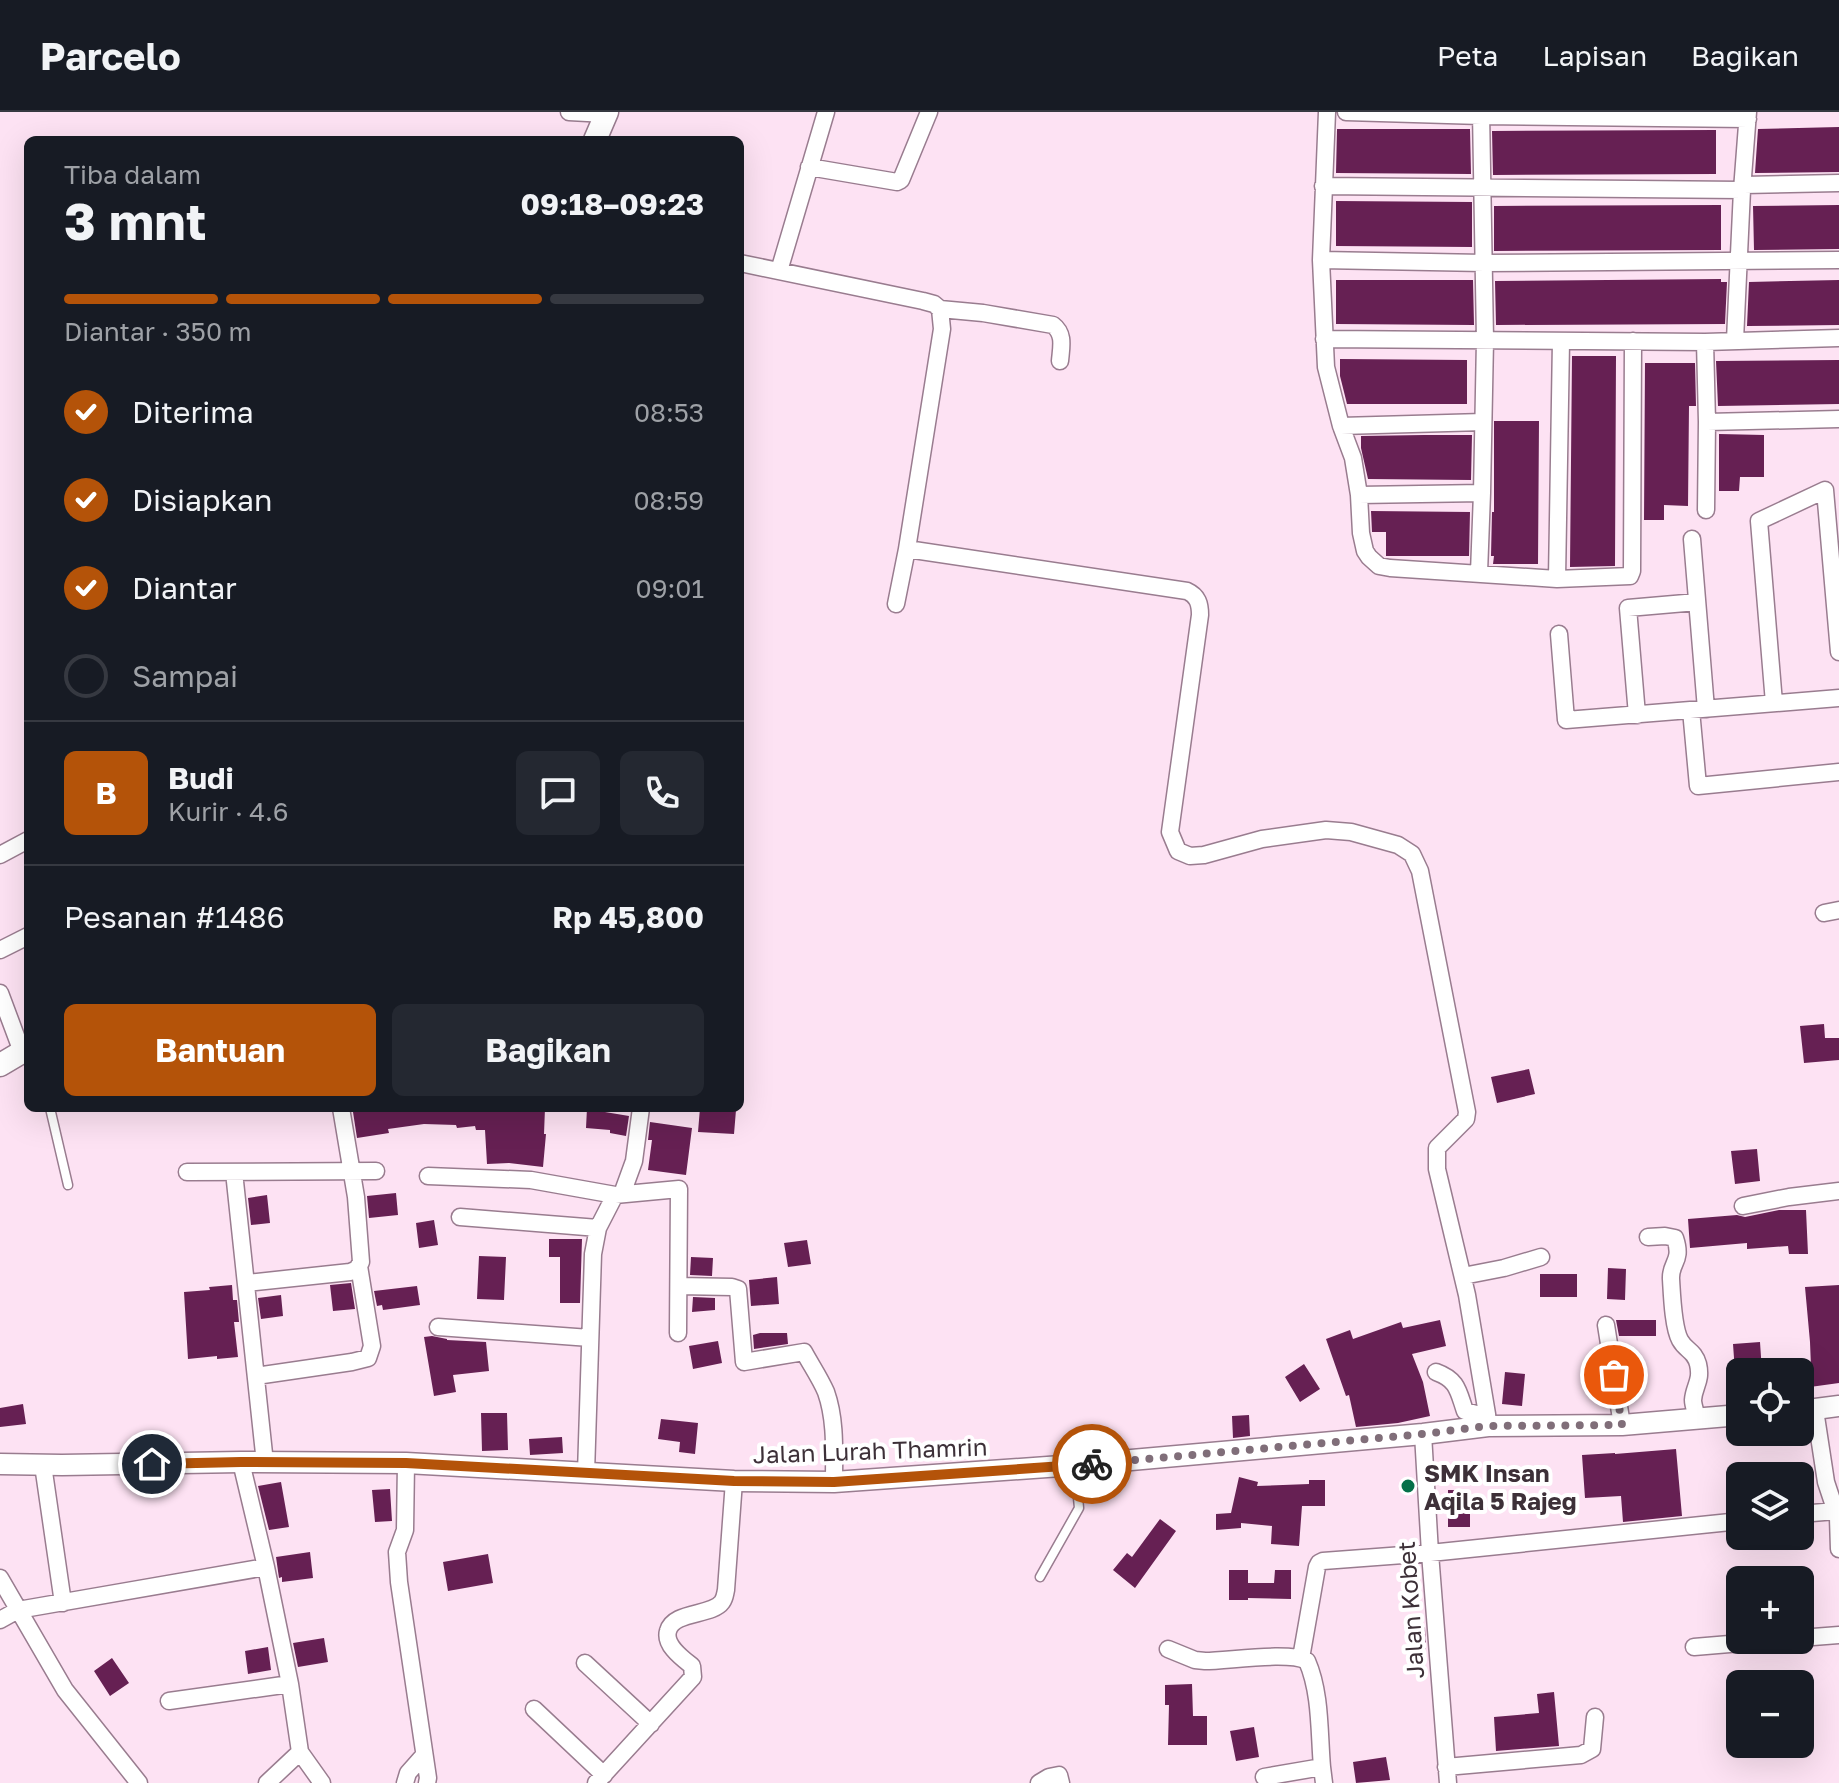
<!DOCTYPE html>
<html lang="id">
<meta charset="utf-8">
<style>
body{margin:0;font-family:"Golos Text",sans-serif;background:#242831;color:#f1f3f6;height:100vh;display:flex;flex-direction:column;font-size:30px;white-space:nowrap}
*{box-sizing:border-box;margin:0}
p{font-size:26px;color:#9ea1a6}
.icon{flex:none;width:44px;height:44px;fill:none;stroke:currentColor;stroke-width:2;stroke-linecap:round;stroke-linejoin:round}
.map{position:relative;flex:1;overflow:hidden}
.details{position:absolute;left:24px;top:24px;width:720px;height:976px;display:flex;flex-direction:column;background:#171b24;border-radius:12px;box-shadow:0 8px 32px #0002}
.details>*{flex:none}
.tools{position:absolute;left:1726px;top:1246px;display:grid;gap:16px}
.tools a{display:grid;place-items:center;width:88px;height:88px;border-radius:12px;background:#171b24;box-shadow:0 8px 32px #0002;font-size:40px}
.pin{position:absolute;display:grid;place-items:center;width:68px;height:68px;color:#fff;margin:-34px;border:4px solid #fff;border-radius:50%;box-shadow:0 2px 8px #0007}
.courier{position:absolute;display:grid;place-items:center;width:80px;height:80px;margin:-40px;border:6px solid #b45309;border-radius:50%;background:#fff;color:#222;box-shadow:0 2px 10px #0007}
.overview em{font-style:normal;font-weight:700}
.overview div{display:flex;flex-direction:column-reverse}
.overview{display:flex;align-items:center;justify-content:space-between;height:136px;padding:0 40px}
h1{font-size:52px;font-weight:700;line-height:60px}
.bar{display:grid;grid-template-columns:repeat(4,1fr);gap:12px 8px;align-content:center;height:96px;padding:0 40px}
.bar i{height:10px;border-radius:6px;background:#363941}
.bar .on{background:#b45309}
.bar p{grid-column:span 4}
.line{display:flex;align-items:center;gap:20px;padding:0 40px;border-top:2px solid #363941}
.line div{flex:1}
.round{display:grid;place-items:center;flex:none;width:84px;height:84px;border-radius:12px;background:#242831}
ol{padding:0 40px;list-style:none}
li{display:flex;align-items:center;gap:24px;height:88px}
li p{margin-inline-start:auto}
li .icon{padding:8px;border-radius:50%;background:#b45309;color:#fff;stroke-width:4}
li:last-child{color:#9ea1a6}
li i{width:44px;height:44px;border:4px solid #363941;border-radius:50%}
.action{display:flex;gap:16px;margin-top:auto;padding:16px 40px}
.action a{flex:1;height:92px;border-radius:12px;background:#b45309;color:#fff;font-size:32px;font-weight:700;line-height:92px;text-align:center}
.action a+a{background:#242831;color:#f1f3f6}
header{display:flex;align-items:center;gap:48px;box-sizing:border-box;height:112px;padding:0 40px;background:#171b24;border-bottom:2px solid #363941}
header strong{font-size:38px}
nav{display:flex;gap:44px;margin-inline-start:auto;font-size:28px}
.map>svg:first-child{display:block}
</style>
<header>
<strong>Parcelo</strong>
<nav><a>Peta</a><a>Lapisan</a><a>Bagikan</a></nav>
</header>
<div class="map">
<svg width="1839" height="1671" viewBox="0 0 1839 1671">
<rect width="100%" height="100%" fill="#fde2f3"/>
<!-- building -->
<path fill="#662053" d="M1839,15V60L1755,61L1758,17Z
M1337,17H1470L1471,62L1336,61Z
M1716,18V62L1493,63L1492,19Z
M1336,89L1472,90V135L1336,134Z
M1721,93V138L1494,139V94Z
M1839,93V137L1754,138L1753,94Z
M1721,167V170H1727L1725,212L1496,213L1495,169Z
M1336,168H1473L1474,213L1336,212Z
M1839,168V213L1747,214L1749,170Z
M1572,244H1616L1615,454L1570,455Z
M1340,247L1467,248V292H1347L1340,264Z
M1839,248V292L1718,294L1716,249Z
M1645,251H1695L1696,294H1689L1688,394L1664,393V408H1644Z
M1494,309H1539L1538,452H1493L1494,444H1491L1492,400H1494Z
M1719,322L1764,323V365H1740L1739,379H1719Z
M1424,323H1472L1471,368L1368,367L1361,336V324Z
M1371,399L1470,400L1469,444H1386V420H1372Z
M1824,912L1825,926H1839V948L1804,951L1800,914Z
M1529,957L1535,982L1497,991L1491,965Z
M372,996H545L544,1022H546L543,1055L509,1051L487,1052L485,1018H476L475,1014L457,1016L456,1013L424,1012L388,1017L389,1021L357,1026L353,1000Z
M587,996H605V1000L629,1004L626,1024L610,1021V1018L586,1016Z
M700,996L736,998L734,1022L698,1020Z
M650,1010L692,1016L686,1063L648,1058L652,1028H648Z
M1757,1037L1760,1069L1735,1072L1731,1039Z
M396,1081L398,1103L369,1106L367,1084Z
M267,1083L270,1111L251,1113L248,1086Z
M1779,1098H1806L1808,1142H1789L1788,1134L1747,1137V1131L1690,1136L1688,1107L1737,1103L1745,1105Z
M434,1108L438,1133L419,1136L416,1111Z
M549,1127H582L580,1191H560V1145H549Z
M807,1128L811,1152L788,1155L784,1131Z
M479,1144L506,1145L504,1188L477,1187Z
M691,1145L713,1146L712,1164L690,1163Z
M1608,1156L1626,1157L1625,1188L1607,1187Z
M1540,1162H1577V1185H1540Z
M777,1165L779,1192L751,1194L749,1168Z
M351,1171L355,1197L333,1199L330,1173Z
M232,1173L233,1188H237L239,1210H234L238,1245L217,1247V1244L188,1247L184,1180L210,1178L209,1175Z
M1839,1173V1271L1810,1275L1808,1256L1811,1255L1810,1230L1805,1175Z
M417,1174L420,1193L383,1198L382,1193L377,1194L374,1179Z
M281,1183L283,1204L261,1207L258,1186Z
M693,1185L715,1186V1198L692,1200Z
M1440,1208L1446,1234L1412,1242L1423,1270L1430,1304L1398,1311L1356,1315L1349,1283L1346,1284L1326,1227L1350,1218L1353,1227L1401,1210L1403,1216Z
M1616,1208H1656V1224H1619Z
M760,1221H787L788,1232L754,1237L753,1223Z
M432,1224L447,1227V1228L486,1230L489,1259L453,1263L456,1280L434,1284L424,1225Z
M718,1229L722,1251L693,1257L689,1234Z
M1760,1230L1762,1260H1735L1733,1232Z
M1304,1252L1320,1277L1300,1290L1285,1265Z
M1505,1260L1525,1262L1522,1294L1502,1292Z
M23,1292L26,1312L0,1315V1296Z
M481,1301H507L508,1338L482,1339Z
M1249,1303L1250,1324L1233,1326L1232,1304Z
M661,1307L698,1311L695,1342L679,1340L680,1330L658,1327Z
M562,1325L563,1341L530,1343L529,1327Z
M1676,1337L1682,1404L1623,1410L1621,1384L1585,1386L1582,1343L1615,1341V1342Z
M1239,1365L1258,1370L1257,1374L1309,1372V1368H1325V1394H1302L1299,1434L1271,1432L1272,1414L1241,1411V1416L1216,1418V1402L1231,1401Z
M281,1370L289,1415L269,1418L258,1374Z
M390,1377L392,1409L375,1410L372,1378Z
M1448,1378H1470V1415H1448Z
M1160,1407L1176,1419L1135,1476L1113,1458L1127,1441L1132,1445Z
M310,1440L313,1466L282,1470V1465L279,1466L276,1445Z
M488,1442L493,1471L448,1479L443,1450Z
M1229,1458H1248V1471H1274L1275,1458H1291V1487L1248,1486V1488H1229Z
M1425,1515L1426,1537L1410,1540L1406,1518Z
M324,1526L328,1550L298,1555L293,1531Z
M268,1535L271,1558L248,1562L245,1539Z
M112,1546L129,1571L110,1584L94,1559Z
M1192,1572L1193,1604H1207V1633H1168L1169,1593H1165V1573Z
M1554,1580L1559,1634L1496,1639L1494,1605L1539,1601L1537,1582Z
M1254,1615L1259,1645L1236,1649L1230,1619Z
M1386,1645L1390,1668L1356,1671L1353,1650Z"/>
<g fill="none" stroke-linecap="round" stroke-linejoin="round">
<defs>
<path id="service" d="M50,996L68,1073
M1040,1465L1079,1396L1075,1354"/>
<path id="minor" d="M569,0L606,2
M1327,0L1321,148L1326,255L1341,314L1353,346L1359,383L1361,421L1365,439L1369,445L1379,454L1390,456L1557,467L1630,464L1632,459L1633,229
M1346,0L1481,4L1748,7
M809,55L897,70L901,68L929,0
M1744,73L1839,71
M1323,74L1742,78
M1321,148L1484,151L1839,148
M740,151L923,189L934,192L940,197L942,217L907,437L896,492
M779,159L826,0
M940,197L983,201L1053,213C1065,222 1061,236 1060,249
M1324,227L1705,230L1839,226
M1735,228L1742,78L1748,0
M1705,230L1707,310L1839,307
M1341,314L1483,310
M1359,383L1482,381
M1706,398L1707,310
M1692,427L1706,597
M907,437L1187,479C1198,484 1200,492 1200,503L1170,720L1178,739L1190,744L1204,743L1262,727L1326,718L1351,720L1398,733L1412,742L1420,759L1467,1000L1466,1007L1437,1036V1057L1467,1183L1487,1302
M1479,461L1482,381L1485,228L1481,0
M1557,467L1561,229
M1559,522L1566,608L1839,586
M1774,591L1759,409L1825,378L1839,540
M1691,598L1698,674L1839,660
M1637,603L1628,496L1697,490
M0,743L28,728
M1824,801L1839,798
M0,838L28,824
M0,881L22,940
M187,1060L376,1059
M234,1060L265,1351
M428,1064L531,1068L615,1083L679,1077L678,1221
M622,1082L634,1049L641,996
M1743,1094L1789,1085L1839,1079
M460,1105L598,1116
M1648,1125L1665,1124L1675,1126C1683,1150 1670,1150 1671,1167C1672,1183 1673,1215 1680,1228C1686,1239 1694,1238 1698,1252C1702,1269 1694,1274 1693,1288C1693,1293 1696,1301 1697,1306
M1463,1164L1504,1156L1541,1145
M247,1171L350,1160L357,1157L361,1150L356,1085L341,996
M679,1174L732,1175L738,1177L744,1250L804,1240C811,1253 820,1266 826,1280C836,1308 834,1340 834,1370
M1606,1213L1622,1313
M438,1215L590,1226
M1436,1260C1458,1268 1458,1279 1465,1299L1480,1303L1487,1302L1488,1312
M256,1264L352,1250L368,1246L372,1234L359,1154
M1815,1298L1826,1370L1838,1406L1839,1437
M1423,1322L1430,1441L1448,1671
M241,1350L266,1455L290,1572L300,1640L322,1671
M406,1351L405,1418L397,1440L399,1470L428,1666L427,1671
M43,1353L63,1491
M586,1361L593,1142L598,1116L615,1083
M1800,1402L1836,1399
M0,1466L65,1578L139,1671
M0,1508L18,1498L266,1455
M1800,1526L1839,1523
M1694,1535L1777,1528
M1168,1537L1195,1548L1205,1549C1228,1549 1289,1539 1307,1549C1321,1581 1319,1621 1322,1655
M1301,1546L1317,1455L1319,1451L1323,1449L1430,1441L1740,1409
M585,1551L651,1612
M169,1589L290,1572
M534,1597L604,1663
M1446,1655L1581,1643L1592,1637L1595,1605
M1264,1665L1322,1655L1324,1671
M267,1671L300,1640
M405,1671L408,1661L424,1643
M596,1671L693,1565L692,1554C682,1546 664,1533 668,1519C673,1499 712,1504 722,1490C725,1486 725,1482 726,1478L734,1369
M1039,1671L1049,1665L1059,1663L1061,1671"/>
<path id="tertiary" d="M1800,1299L1839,1294
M0,1352L62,1353L241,1350L406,1351L734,1369L834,1370L1075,1353L1423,1322L1488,1314L1622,1313L1740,1303"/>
<path id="secondary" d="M595,28L607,0
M0,953L22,940L28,939"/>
</defs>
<!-- service casing -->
<use href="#service" stroke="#997c8f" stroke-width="11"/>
<!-- minor casing -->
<use href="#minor" stroke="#997c8f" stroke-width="19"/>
<!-- tertiary casing -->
<use href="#tertiary" stroke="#997c8f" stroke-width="23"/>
<!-- secondary casing -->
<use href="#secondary" stroke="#997c8f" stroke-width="25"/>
<!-- service -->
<use href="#service" stroke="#fff" stroke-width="8"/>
<!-- minor -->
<use href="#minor" stroke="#fff" stroke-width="16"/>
<!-- tertiary -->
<use href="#tertiary" stroke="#fff" stroke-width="20"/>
<!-- secondary -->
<use href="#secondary" stroke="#fff" stroke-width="22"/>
</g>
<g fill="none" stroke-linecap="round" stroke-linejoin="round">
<!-- done -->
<path stroke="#806e79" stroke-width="8" stroke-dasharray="0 14.4" d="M1092,1352L1423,1322L1488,1314L1622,1313L1614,1263"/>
<!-- route -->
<path stroke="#b45309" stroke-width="10" d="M152,1352L241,1350L406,1351L734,1369L834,1370L1092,1352"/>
</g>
<!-- markers -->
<circle fill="#057149" stroke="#fff" stroke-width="3" cx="1408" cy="1374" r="8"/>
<g text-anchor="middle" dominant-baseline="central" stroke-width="8" stroke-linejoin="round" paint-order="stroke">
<!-- street labels -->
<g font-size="24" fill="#3d3038" stroke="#fff">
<text transform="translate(870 1338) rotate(-2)">Jalan Lurah Thamrin</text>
<text transform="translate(1410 1498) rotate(-94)">Jalan Kobet</text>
</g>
<!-- poi labels -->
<g font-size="24" font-weight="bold" fill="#3d3038" stroke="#fff" text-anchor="start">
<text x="1424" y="1360">SMK Insan<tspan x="1424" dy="28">Aqila 5 Rajeg</tspan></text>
</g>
</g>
</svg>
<div class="tools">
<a><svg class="icon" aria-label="locate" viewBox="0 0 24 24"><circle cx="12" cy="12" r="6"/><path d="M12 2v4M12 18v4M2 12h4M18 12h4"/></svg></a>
<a><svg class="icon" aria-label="layers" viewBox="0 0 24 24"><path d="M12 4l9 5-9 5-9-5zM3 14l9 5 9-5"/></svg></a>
<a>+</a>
<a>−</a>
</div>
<div class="pin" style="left:1614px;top:1263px;background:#ea580c"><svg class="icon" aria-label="bag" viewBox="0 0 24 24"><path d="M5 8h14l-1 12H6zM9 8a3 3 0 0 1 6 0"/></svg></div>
<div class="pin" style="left:152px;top:1352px;background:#1f2937"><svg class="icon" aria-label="home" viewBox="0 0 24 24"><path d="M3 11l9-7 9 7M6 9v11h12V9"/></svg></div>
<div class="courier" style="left:1092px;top:1352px"><svg class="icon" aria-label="bike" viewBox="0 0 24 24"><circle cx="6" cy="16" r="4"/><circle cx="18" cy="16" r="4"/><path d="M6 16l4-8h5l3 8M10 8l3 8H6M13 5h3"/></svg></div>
<section class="details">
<div class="overview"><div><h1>3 mnt</h1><p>Tiba dalam</p></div><em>09:18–09:23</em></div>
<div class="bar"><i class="on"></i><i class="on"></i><i class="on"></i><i></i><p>Diantar · 350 m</p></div>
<ol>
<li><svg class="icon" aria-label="check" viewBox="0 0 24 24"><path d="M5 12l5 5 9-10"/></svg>Diterima<p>08:53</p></li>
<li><svg class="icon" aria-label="check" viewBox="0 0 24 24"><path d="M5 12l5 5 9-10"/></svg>Disiapkan<p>08:59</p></li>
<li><svg class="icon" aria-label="check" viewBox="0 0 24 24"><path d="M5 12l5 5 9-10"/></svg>Diantar<p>09:01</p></li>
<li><i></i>Sampai</li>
</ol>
<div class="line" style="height:144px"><b class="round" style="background:#b45309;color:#fff">B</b><div><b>Budi</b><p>Kurir · 4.6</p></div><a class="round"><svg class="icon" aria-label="chat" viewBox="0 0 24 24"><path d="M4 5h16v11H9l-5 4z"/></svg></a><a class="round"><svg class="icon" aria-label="phone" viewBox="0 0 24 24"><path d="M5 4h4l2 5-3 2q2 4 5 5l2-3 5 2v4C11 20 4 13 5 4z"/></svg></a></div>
<div class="line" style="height:104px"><div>Pesanan #1486</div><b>Rp 45,800</b></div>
<div class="action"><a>Bantuan</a><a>Bagikan</a></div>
</section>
</div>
